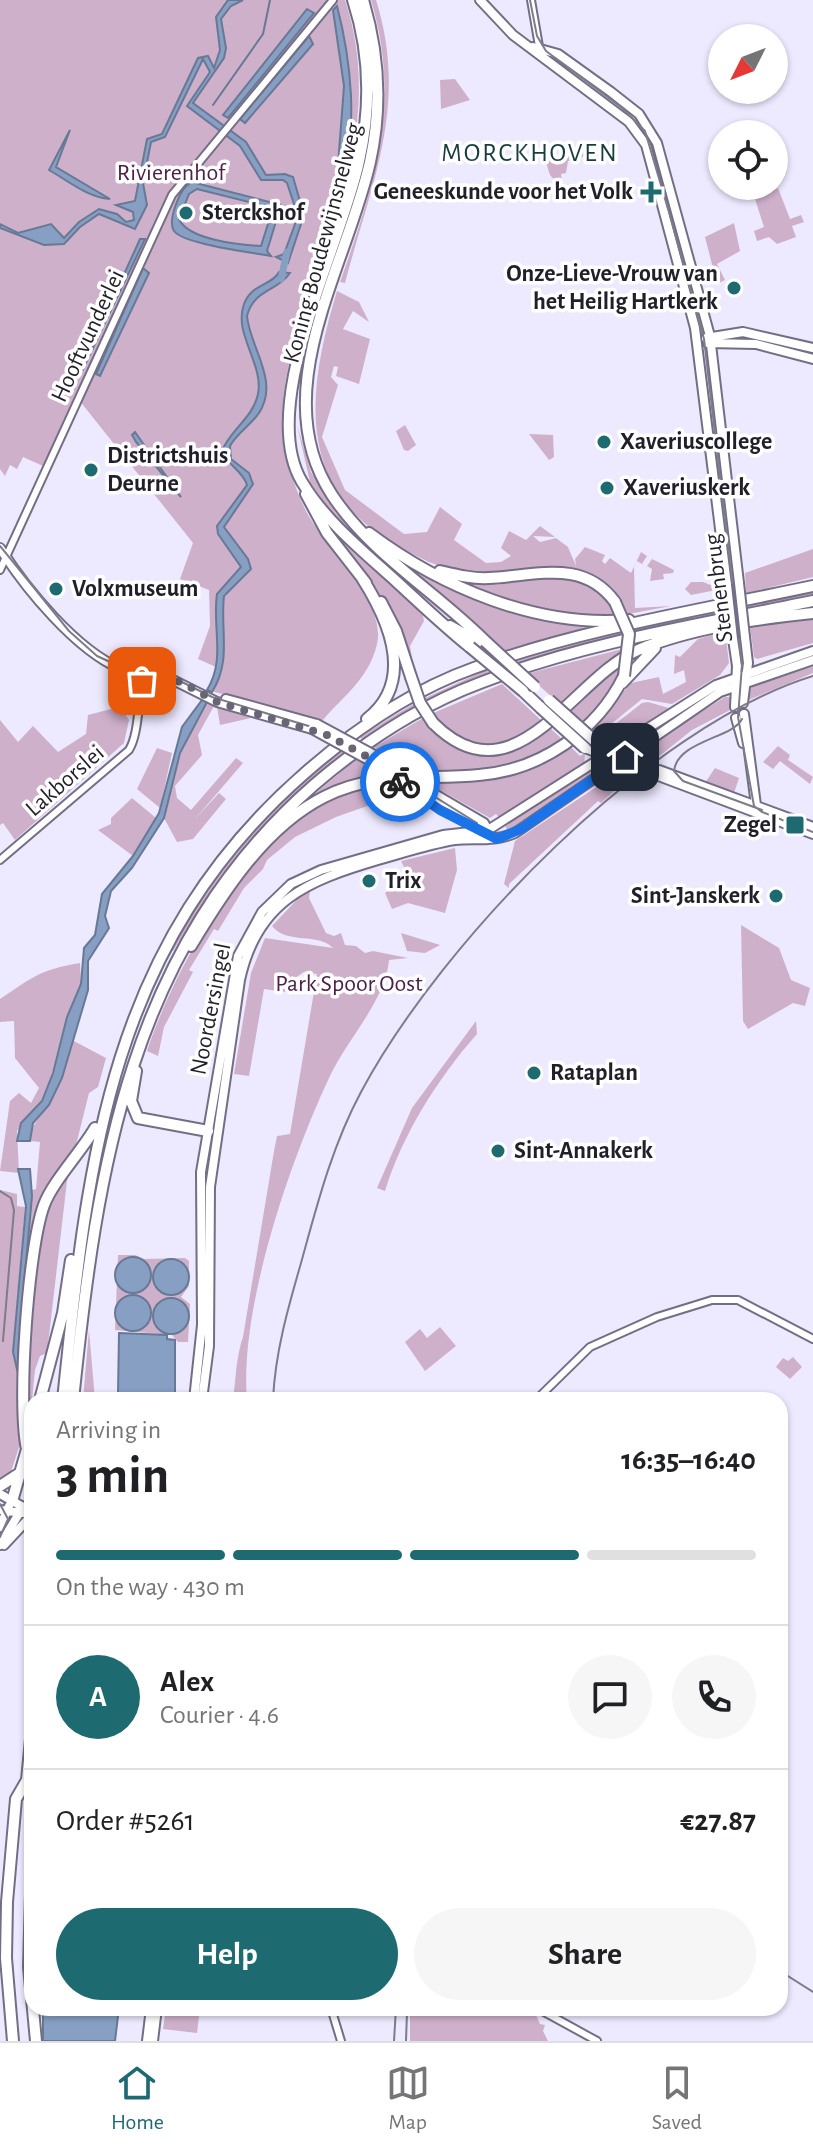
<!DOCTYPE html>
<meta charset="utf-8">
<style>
body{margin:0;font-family:"Alegreya Sans",sans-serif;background:#f6f6f6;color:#202124;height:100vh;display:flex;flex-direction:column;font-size:30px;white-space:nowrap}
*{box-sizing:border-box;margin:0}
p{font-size:26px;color:#757577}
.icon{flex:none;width:44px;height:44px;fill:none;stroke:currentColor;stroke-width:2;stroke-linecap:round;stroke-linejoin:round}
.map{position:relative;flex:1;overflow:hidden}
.sheet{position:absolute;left:24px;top:1392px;width:764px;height:624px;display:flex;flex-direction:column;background:#fff;border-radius:24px;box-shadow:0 2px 6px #0004}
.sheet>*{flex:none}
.needle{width:52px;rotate:228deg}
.tools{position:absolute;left:708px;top:24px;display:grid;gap:16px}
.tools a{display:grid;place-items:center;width:80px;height:80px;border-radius:50%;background:#fff;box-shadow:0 2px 6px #0004;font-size:40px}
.pin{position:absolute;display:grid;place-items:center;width:68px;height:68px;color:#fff;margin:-34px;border-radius:16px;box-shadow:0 4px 12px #0006}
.courier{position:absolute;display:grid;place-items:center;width:80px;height:80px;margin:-40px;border:6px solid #1a73e8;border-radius:50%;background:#fff;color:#222;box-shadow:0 2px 10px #0007}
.headline em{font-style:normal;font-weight:600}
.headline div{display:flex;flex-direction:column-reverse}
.headline{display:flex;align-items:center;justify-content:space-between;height:136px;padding:0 32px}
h1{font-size:52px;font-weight:600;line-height:60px}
.bar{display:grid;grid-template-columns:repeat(4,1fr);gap:12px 8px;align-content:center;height:96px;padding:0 32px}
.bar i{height:10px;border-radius:6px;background:#e0e0e0}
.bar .selected{background:#1e6a71}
.bar p{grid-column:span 4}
.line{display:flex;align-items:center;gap:20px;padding:0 32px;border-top:2px solid #e0e0e0}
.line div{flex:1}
.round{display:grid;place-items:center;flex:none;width:84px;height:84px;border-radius:42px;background:#f6f6f6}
.primary-button{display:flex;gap:16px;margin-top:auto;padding:16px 32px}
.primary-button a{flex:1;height:92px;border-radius:48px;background:#1e6a71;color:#fff;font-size:32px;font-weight:600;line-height:92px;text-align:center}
.primary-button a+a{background:#f6f6f6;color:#202124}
.menu{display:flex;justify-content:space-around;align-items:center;height:112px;border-top:2px solid #e0e0e0;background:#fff;font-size:22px;color:#757577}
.menu a{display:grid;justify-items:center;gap:4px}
.menu .selected{color:#1e6a71}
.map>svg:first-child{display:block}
</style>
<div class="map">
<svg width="813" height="2041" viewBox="0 0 813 2041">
<rect width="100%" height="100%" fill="#ede9ff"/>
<!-- green -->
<path fill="#cfb0cb" d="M0,0H345C380,106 342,201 308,301C297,336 284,371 283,407C281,442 291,482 307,513C326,548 387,602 377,644C369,679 343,696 323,720L207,690L216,667L198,659L210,626L209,590L180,579L193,543L75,395L43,466L23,457L17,469L10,465L5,476L0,469Z
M371,0H376C409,105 371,184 345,283L340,282C374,186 402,103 371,0Z
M455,79L470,100L441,109L440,80Z
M617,141L618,144L610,149L616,156L602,159L592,154L568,161L566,173L561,174L563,190L550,175L545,159L549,156L562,160L591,144L595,152Z
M778,188L790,219L801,215L804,222L792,226L796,237L777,244L769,237L757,241L754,231L764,227L754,196Z
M734,223L740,251L717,264L725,280L717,284L705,237Z
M337,291L359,302L369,322L353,311L343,329L370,339L359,384L336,376L338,367L334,366L331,377L338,385L322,437L345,490L404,534L427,532L440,507L462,524L454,540L486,563L501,562L511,556L501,548L509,531L526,540L540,526L555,537L533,536L540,542L556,538L568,547L576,566L575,559L585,547L605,555L602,561L605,564L610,558L631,573L641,552L647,556L642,564L637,561L634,566L635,608L671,606L628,614C593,539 532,579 472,573C441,570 416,557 389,541C293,482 309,384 337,291Z
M297,425L311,472L336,513L457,625L344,530L310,482Z
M405,425L416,445L408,451L404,450L396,431Z
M529,434L553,435L554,457L549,460Z
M327,524L422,611L424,621L410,646L415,678L389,610Z
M813,549V577L746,593L745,573Z
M395,556L528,615L585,628L502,651Z
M652,559L674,570L673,573L663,574L664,579L650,581L652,569L647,566Z
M558,575C587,583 602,591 619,616C556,616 521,605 463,582L488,583Z
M691,582H703L721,589L691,595L685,589Z
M813,592V597L748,610V605Z
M724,610V615L634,635L633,629Z
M813,618V643L757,659L754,657L750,626Z
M624,631L625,635L516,665L513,661Z
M725,631L729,663L720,675L672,704L642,699L595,737L589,731L631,683L659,677L663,694L686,682L684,670L674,674L675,655L680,657L698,639Z
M626,648V653L562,706L526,674Z
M624,664L609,696L583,726L568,712Z
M813,666V673L746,701L752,686Z
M486,670L490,674L424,703L423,699Z
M502,684L544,723C500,751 468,755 431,714Z
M725,697H731L732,709L692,730L652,762L642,756L662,737Z
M207,702L214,706L198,735L202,755L175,786L177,798L191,810L236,758L243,763L195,819L219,793L226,799L193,839L177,842L164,818L180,754Z
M648,702L669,708L681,703L623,739L603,743L596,739L642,703Z
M415,703L417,707L362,739L359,737Z
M217,707L251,718L220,725Z
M111,709L125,714L129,720L124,743L15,840L3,823L0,825V720L18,742L33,726L58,752L86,734L88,715Z
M423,718C460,762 506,766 550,728L564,741L530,759L469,772H410L374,747Z
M570,746L580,756L585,753L584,767L501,819L496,814L490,818L422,780C476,783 524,777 570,746Z
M778,746L790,755L788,760L813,777L810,784L780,761L773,769L763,762Z
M157,748L172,753L160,808L137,789Z
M343,749L346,751C274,808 220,872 173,951H169C216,872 270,805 343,749Z
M358,758L383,775L360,779L301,805Z
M603,761L608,763L605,766L509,832L505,826Z
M715,768L739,778L734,793L705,783Z
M607,780L615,790L601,803L598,801L509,884V888L504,884L515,841Z
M392,781L407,792L336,817L295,837L267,860L263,869L244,888L218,931L214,929L189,970L193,972L164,1027L158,1056L147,1051C174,969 243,845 322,804C345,793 368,787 392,781Z
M132,798L156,818L133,856L98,830L111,824V818Z
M455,848L457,870L445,913L408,903L392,909L385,893L409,877L401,861Z
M320,884L310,891L309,898L326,933L334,936L341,933L345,945L356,946L365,953L373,951L408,958L389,960C386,1000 347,1039 329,1078C290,1161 239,1309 247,1400H233C236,1378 236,1357 243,1337L274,1151L277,1136L290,1134L317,974L304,972L295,978L293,993L264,989L249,1076L234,1074L251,973L265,938L333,948C318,932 287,945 272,926L306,890Z
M741,925L779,948L791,980L810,988L805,1006L793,1003L748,1029L743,1021Z
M401,933L440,945L425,953L407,951Z
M80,963L81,984L67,1017L49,1084L42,1101L17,1131L19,1173L0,1171L10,1101L19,1093L31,1103L39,1088L15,1058L14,1021L0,1022V999C32,978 38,970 80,963Z
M476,1021L477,1034C438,1078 402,1135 385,1191L377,1188L412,1108Z
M72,1040L106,1058L98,1087L89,1093L67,1181L47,1353L40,1356L35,1370L31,1410L9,1478L4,1481L0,1479V1190L17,1194V1206L25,1207L13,1349L21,1385L24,1374L19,1349L32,1190L36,1189L40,1142L30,1141V1132L62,1078Z
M118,1255H135L144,1259L185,1258L189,1261V1286L181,1297L190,1304L188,1342H178L172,1335L115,1330Z
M440,1327L456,1346L425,1371L405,1342L420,1329L427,1338Z
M89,1330L95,1400H83Z
M793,1357L802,1367L790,1379L776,1367L783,1358L788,1361Z
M166,2008H200L197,2033L163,2029Z
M410,2008H533L540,2024L545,2025L543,2031L548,2041H410Z"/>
<!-- water -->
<path fill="#869fc3" stroke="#687995" stroke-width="2" fill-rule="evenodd" d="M228,0H243L231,6L221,19L226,48L224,58L193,103L246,142L266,175L285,174L293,177L304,215L288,263L276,257L284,254L298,216L287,183L283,180H261L240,146L187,106L210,72L203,59L165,137L151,142L143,183L147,205L135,229L99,214L80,227L64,244L44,245L0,228V224L18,233L51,224L64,238L79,222L99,209L117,214L126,222L134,220L133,212L116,205L135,201L147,139L162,134L198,58L208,56L214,68L220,50L216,17Z
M337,6C349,52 362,136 337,178L344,86L333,10Z
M307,9L314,13L228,118L223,115Z
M309,36L313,44L245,123L240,119Z
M70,130L56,167L110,199C87,197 70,182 49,170Z
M192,182L281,205L267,251L271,256C254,253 183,244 174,231C170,225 173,213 175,207C179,196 182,188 192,182ZM197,189L273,208L261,246C241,245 188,240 179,219L189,194Z
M140,239H145L83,369L82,367Z
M143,268L149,273L100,376L96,374Z
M279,272L290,273C277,292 254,289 247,316C250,348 280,381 259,413C251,425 237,433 230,446L231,459L249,473L253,484L224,527L248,559L251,569L224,596C220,631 232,660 212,692L207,690C226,659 212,628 217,594L241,567L218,534L217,526L247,485C243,471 228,466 222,451C230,430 253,418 258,394C264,364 233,334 244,304C252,283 273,285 279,272Z
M135,432L181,497L136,442L132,435Z
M202,700L207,702L180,753L164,818L132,868L111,891L105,916L109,928L88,961V990L62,1078L49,1105L33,1123L30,1141H17L21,1123L42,1101L53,1073L67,1017L81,984L84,948L95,935L102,894L133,856L159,813L182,727Z
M18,1169H30L32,1196L18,1353L24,1373L19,1378L13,1352L26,1206Z
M115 1275a18 18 0 1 1 36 0a18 18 0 1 1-36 0Z
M153 1277a18 18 0 1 1 36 0a18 18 0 1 1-36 0Z
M115 1313a18 18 0 1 1 36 0a18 18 0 1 1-36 0Z
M153 1316a18 18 0 1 1 36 0a18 18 0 1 1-36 0Z
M119,1333L167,1335V1339L175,1340V1399L150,1400L149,1396L118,1394Z
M43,2008H119L115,2041H43Z"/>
<!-- pier -->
<path fill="#ede9ff" d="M9,1916H32V1940H9Z"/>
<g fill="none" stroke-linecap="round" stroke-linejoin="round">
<!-- stream -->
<path stroke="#687995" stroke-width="2" d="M213,105L263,34L270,0"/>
<!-- river -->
<path stroke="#869fc3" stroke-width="7" d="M281,279L287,252"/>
<defs>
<path id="minor" d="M531,0L540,52
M0,570L172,195L333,0
M0,860L129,750C140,732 137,698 145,673
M536,1400L590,1347L657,1317L712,1300H738L813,1339
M331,2008L341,2041
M537,2008L597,2041"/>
<path id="major" d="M480,0L513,35L629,122L646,145L695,328L727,585
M533,47L558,54L611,92L639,114L657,143L710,336L739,583
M706,338L743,332L813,348
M708,343L756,344L813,359
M0,548C26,589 76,650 121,669
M733,639L737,666L735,707
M117,667L173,680L217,702L312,729
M226,699L317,724
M743,703L748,663L745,637
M744,714L756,805
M736,718L743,743
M598,744L647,765
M585,748L641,770
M659,770L813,827
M653,774L813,834
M411,789L479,830
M426,789L484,823L488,830
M194,1400L202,1325L201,1172L238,956L262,912L291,884L321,870L443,835L488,830L716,685L813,651
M202,1400L209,1346L210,1187L240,980C257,901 307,881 378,860C403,853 429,844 455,840C476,838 494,842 515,833L720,692L813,660
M0,1494L23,1507
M0,1510L23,1513
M0,1527L9,1506
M0,1545L23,1507L32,1504
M4,1545L32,1515
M147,2041L151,2008
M153,2041L157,2008"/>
<path id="highway" d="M353,0C370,52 371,108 359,161C342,244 256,405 302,482C326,522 364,552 398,583C422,605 445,627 470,647
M363,0C379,53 382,108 370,162C347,266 264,392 332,495C371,554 435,591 485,641
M306,494L327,533L366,583
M369,533C441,587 537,628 629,620
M440,571C457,575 473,579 489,578C535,576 583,558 615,602
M362,578C390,622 415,682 367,719
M381,602L396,631L411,677
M450,626L480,643
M622,683L655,648
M523,691L541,708
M433,723C515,805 572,678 638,650C691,628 756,619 813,613
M191,946C224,891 265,827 324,797C375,771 425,780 479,775C541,770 597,731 624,676
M136,1071L131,1101L138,1118L208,1131
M40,1400L63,1313L71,1260
M63,1400C88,1158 109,944 305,773C354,730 412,690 474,668C582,629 700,610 813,586
M73,1400C97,1168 129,947 314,785C364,742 419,706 480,683C586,642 702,624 813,601
M27,1449C17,1404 28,1248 44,1205C53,1181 81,1152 95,1128
M0,1486L20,1473
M12,1501L32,1432
M32,1858L29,1967L36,2041
M13,2041L6,1958L7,1902L16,1799L27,1780L32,1729"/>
</defs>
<!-- minor casing -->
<use href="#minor" stroke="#736e86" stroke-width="10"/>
<!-- major casing -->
<use href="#major" stroke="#736e86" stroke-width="12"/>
<!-- highway casing -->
<use href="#highway" stroke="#736e86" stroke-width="14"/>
<!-- minor -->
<use href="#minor" stroke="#fff" stroke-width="6"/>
<!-- major -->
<use href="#major" stroke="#fff" stroke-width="8"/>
<!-- highway -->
<use href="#highway" stroke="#fff" stroke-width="10"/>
<!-- tram -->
<path stroke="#7e7b8a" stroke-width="2" d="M530,0L537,36L546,51L622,108L645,131L668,209
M666,201L704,339L742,665L738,717L754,806L762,812L813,832
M0,546L69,631L97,656L121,667L174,678L212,697L332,733L477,823
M742,719C733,738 677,741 674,771L683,781L762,810
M0,1191L11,1198L14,1210L3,1341
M0,1504L8,1519L0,1537
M780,1971L813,1992"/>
<!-- rail -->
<path stroke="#7e7b8a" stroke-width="2" d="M273,1400C275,1353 288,1308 301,1263C317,1205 332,1146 361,1092C441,942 648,727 813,676
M394,2041L396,2008
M406,2041L407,2012"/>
<defs>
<path id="major-bridge" d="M739,583L745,637
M727,585L733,639
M317,724L380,758
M312,729L374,763
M393,765L426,789
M378,766L411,789"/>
<path id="highway-bridge" d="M615,602L629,634L624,676
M485,641L535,687
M470,647L523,691
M411,677L420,703L433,723
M549,700L597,743
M541,708L585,748"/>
</defs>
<!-- major-bridge casing -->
<use href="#major-bridge" stroke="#736e86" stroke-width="12" stroke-linecap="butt"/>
<!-- highway-bridge casing -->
<use href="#highway-bridge" stroke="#736e86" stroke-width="14" stroke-linecap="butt"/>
<!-- major-bridge -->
<use href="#major-bridge" stroke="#fff" stroke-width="8"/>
<!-- highway-bridge -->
<use href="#highway-bridge" stroke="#fff" stroke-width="10"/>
</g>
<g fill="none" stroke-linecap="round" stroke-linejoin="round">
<!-- done -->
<path stroke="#686674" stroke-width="8" stroke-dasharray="0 14.4" d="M142,681L145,673L181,682L217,702L327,735L368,757L400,782"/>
<!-- route -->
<path stroke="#1a73e8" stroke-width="10" d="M400,782L440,810L497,839L521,829L625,757"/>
</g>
<!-- markers -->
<g fill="#1e6a71" stroke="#fff" stroke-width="3">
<path d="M647 180h8v8h8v8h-8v8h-8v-8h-8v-8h8z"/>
<circle cx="186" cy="213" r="8"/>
<circle cx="734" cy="288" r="8"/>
<circle cx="604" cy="442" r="8"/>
<circle cx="91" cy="470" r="8"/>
<circle cx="607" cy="488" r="8"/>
<circle cx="56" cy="589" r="8"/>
<rect x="785" y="815" width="20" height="20" rx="4"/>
<circle cx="369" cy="881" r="8"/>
<circle cx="776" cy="896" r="8"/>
<circle cx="534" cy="1073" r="8"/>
<circle cx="498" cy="1151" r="8"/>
</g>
<g text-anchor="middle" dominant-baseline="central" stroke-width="7" stroke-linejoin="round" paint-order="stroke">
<!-- park labels -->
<g font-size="24" fill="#4d2049" stroke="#fff">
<text x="171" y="173">Rivierenhof</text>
<text x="349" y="984">Park Spoor Oost</text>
</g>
<!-- poi labels -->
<g font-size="24" font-weight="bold" fill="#211f29" stroke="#fff" text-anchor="start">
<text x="633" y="192" text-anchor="end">Geneeskunde voor het Volk</text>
<text x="202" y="213">Sterckshof</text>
<text x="718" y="274" text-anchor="end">Onze-Lieve-Vrouw van<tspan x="718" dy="28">het Heilig Hartkerk</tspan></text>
<text x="620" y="442">Xaveriuscollege</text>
<text x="107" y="456">Districtshuis<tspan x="107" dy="28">Deurne</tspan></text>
<text x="623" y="488">Xaveriuskerk</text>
<text x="72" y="589">Volxmuseum</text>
<text x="777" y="825" text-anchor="end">Zegel</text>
<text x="385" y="881">Trix</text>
<text x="760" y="896" text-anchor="end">Sint-Janskerk</text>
<text x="550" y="1073">Rataplan</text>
<text x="514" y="1151">Sint-Annakerk</text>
</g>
<!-- street labels -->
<g font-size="24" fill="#211f29" stroke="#fff">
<text transform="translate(323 243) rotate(-75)">Koning Boudewijnsnelweg</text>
<text transform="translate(88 336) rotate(-65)">Hooftvunderlei</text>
<text transform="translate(719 588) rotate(-97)">Stenenbrug</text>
<text transform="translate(65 781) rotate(-41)">Lakborslei</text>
<text transform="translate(211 1009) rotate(-79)">Noordersingel</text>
</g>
<!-- neighbourhood labels -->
<g font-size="26" letter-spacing="2" fill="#183b3e" stroke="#fff">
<text x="530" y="153">MORCKHOVEN</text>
</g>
</g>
</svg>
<div class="tools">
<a><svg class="needle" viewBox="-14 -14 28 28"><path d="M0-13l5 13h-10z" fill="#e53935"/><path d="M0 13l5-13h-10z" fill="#757577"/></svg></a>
<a><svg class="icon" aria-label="locate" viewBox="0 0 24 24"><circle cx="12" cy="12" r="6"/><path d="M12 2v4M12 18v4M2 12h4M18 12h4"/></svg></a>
</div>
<div class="pin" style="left:142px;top:681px;background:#ea580c"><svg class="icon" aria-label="bag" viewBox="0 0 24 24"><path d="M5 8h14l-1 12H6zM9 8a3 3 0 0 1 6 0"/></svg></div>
<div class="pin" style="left:625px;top:757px;background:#1f2937"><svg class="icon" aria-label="home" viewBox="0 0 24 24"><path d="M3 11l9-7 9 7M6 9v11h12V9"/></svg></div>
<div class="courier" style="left:400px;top:782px"><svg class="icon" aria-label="bike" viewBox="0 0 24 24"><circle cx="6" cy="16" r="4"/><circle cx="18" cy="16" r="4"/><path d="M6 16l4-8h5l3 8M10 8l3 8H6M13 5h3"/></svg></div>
<section class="sheet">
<div class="headline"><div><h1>3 min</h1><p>Arriving in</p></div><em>16:35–16:40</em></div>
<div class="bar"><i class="selected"></i><i class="selected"></i><i class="selected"></i><i></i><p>On the way · 430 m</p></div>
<div class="line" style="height:144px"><b class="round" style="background:#1e6a71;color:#fff">A</b><div><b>Alex</b><p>Courier · 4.6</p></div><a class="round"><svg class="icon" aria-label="chat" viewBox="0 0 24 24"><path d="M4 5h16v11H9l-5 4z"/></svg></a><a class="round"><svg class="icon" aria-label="phone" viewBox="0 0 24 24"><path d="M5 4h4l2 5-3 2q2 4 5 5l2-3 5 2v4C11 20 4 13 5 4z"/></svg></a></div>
<div class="line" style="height:104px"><div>Order #5261</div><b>€27.87</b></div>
<div class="primary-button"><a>Help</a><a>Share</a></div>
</section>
</div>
<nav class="menu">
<a class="selected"><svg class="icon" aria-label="home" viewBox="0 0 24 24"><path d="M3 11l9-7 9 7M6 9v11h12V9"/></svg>Home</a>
<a><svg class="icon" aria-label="map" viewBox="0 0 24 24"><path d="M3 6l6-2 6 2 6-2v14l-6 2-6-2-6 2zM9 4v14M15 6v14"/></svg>Map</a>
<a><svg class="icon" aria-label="saved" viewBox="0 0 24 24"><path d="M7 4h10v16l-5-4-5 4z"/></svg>Saved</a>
</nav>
